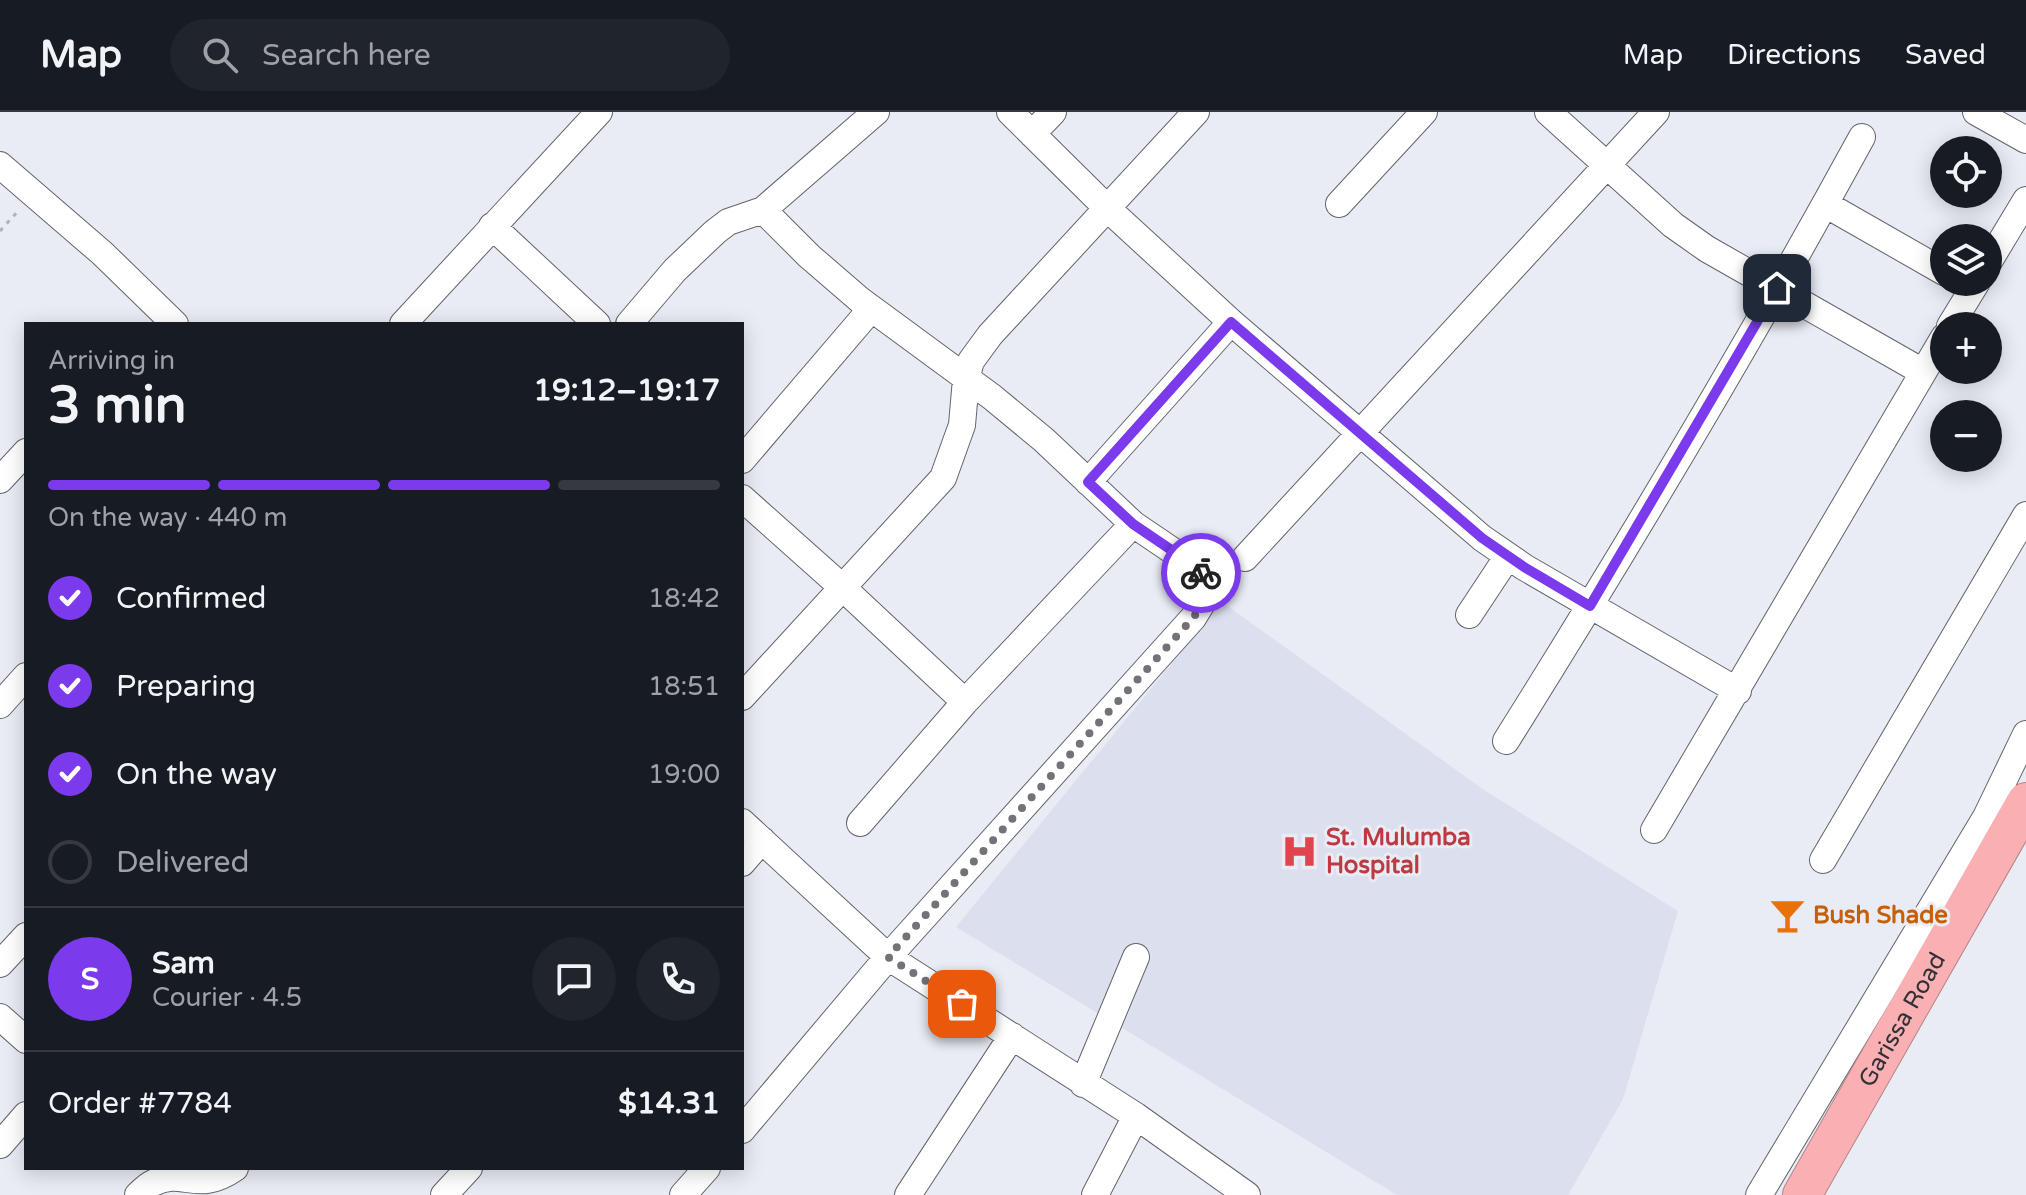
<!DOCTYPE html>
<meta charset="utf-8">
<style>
body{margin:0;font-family:"Varela Round",sans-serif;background:#20242c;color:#f1f3f6;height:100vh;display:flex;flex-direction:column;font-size:30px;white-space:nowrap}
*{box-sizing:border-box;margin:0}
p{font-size:26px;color:#9ea1a6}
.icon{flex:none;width:44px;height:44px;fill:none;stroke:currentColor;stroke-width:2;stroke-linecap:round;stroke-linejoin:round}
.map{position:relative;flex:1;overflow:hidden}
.details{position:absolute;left:24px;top:210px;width:720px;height:848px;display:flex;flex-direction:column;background:#171b24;border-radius:0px;box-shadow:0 4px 20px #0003}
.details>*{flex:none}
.fabs{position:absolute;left:1930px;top:24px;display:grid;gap:16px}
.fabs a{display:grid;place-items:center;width:72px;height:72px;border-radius:50%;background:#171b24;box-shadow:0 4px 20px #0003;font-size:40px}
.pin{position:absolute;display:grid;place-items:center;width:68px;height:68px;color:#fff;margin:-34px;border-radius:16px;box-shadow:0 4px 12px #0006}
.courier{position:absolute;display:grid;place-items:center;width:80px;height:80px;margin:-40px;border:6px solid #7c3aed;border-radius:50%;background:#fff;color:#222;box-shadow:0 2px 10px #0007}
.summary em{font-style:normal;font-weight:800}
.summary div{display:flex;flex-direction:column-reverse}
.summary{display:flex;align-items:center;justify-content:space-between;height:136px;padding:0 24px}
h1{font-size:52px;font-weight:800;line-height:60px}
.bar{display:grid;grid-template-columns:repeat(4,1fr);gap:12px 8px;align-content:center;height:96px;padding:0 24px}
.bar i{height:10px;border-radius:6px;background:#363941}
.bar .active{background:#7c3aed}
.bar p{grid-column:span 4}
.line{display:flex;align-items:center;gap:20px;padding:0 24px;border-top:2px solid #363941}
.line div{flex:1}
.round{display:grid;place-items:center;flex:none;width:84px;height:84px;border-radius:42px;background:#20242c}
ol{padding:0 24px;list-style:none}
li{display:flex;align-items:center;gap:24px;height:88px}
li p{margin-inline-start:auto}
li .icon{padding:8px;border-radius:50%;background:#7c3aed;color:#fff;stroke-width:4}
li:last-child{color:#9ea1a6}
li i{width:44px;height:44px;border:4px solid #363941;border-radius:50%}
header{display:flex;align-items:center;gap:48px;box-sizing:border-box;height:112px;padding:0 40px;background:#171b24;border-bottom:2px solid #363941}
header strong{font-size:38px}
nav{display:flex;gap:44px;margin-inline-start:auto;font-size:28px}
.search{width:560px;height:72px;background:#20242c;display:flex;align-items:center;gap:20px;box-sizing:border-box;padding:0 28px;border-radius:44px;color:#9ea1a6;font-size:30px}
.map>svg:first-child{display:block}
</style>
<header>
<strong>Map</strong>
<div class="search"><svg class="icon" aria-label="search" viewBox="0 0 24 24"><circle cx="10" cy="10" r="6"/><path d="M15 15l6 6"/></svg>Search here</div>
<nav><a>Map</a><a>Directions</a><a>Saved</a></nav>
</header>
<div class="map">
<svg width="2026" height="1083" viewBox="0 0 2026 1083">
<rect width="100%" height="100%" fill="#e9ecf4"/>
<!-- built -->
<path fill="#dcdfee" d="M1222,490L1484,678L1678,799L1623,987L1568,1083H1397L956,815Z"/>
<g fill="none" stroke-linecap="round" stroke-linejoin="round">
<defs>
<path id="minor" d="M1010,0L1108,97L1231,210
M1548,0L1673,113L1707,137L1923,260
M1976,0L2026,28
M1032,22L1053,0
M0,53L102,141L175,212
M1339,92L1424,0
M1825,92L1944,160
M492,114L597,212
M1988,151L2026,88
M403,212L599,0
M629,212L675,158L715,120L728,110L763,98L876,0
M1950,214L1977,170
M742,348L871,197
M0,368L26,340
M1088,370L1231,210L1482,426L1524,455L1738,579
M742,386L843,476L965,590
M1245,446L1656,0
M1469,503L1508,444
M742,585L943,366L962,313L966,267L971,249L990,223L1196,0
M0,593L26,564
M1506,629C1630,431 1750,230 1862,25
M742,710L888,845L1136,1004L1247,1083
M860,711L965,590L1133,412
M1654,718L1944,225
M1823,748L2026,403
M742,751L762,728
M0,852L26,824
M0,905L26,928
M1083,972L1136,845
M742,1018L888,845L1193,506L1209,480L1207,469L1195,454L1133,412L1044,328L992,285L860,188L809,144L763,98
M0,1033L26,1003
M138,1083C142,1079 148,1073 153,1071C184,1055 196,1083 235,1056
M444,1083L469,1056
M683,1083L707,1056
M908,1083L1012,924
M1095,1083L1136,1004
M1759,1083L1986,705L2026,622"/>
<g id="highway">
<path id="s1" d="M1802,1083L2026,690"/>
</g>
</defs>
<!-- minor casing -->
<use href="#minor" stroke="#62646b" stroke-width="28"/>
<!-- highway casing -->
<use href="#highway" stroke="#b48487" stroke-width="40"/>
<!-- path -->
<path stroke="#b0b2b8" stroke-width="3" stroke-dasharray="4 6" stroke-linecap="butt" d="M0,119L19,98"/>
<!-- minor -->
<use href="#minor" stroke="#fff" stroke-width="26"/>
<!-- highway -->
<use href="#highway" stroke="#fab0b3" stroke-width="38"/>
</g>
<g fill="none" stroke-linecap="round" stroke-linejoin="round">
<!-- done -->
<path stroke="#727378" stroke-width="8" stroke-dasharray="0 14.4" d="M962,892L888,845L1193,506C1204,491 1215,478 1201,461"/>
<!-- route -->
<path stroke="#7c3aed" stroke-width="10" d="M1201,461L1195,454L1133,412L1088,370L1231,210L1482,426L1524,455L1590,494L1777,176"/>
</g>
<!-- icons -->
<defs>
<symbol id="hospital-bare" viewBox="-9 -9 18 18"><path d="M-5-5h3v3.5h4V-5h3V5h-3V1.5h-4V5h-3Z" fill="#e0444e" stroke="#e9ecf4" stroke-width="2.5" paint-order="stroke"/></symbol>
<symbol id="bar-bare" viewBox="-9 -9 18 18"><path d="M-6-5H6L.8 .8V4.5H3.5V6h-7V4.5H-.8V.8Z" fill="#e8710a" stroke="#e9ecf4" stroke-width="2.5" paint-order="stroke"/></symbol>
</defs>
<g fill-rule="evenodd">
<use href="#hospital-bare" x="1274" y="714" width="51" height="51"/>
<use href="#bar-bare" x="1762" y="778" width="51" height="51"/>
</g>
<g text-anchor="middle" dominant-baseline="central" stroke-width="6" stroke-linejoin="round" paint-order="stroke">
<!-- health labels -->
<g font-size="24" font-weight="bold" fill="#be3a42" stroke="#e9ecf4" text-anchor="start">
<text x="1326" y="725">St. Mulumba<tspan x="1326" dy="28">Hospital</tspan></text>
</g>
<!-- food labels -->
<g font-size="24" font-weight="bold" fill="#c56008" stroke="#e9ecf4" text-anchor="start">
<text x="1813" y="803">Bush Shade</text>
</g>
<!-- street labels -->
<g font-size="24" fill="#323236" stroke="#e9ecf4">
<text stroke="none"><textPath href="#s1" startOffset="202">Garissa Road</textPath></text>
</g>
</g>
</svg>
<div class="fabs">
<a><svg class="icon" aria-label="locate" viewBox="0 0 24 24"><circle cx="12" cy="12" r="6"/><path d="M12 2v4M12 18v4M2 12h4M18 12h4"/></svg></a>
<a><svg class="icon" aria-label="layers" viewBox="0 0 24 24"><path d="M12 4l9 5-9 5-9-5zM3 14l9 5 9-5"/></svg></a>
<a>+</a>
<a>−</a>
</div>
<div class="pin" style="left:962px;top:892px;background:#ea580c"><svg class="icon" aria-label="bag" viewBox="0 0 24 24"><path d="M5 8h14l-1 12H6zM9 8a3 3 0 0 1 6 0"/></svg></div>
<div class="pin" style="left:1777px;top:176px;background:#1f2937"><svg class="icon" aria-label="home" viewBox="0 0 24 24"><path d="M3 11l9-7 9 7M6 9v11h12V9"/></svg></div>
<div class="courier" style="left:1201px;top:461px"><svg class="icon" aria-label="bike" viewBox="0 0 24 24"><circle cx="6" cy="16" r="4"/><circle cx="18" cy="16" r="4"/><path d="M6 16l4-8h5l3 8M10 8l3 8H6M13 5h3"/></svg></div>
<section class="details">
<div class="summary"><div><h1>3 min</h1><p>Arriving in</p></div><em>19:12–19:17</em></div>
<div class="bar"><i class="active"></i><i class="active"></i><i class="active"></i><i></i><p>On the way · 440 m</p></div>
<ol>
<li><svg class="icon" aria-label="check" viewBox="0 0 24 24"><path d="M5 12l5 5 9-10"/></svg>Confirmed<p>18:42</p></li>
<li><svg class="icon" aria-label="check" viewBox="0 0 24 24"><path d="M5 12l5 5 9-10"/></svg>Preparing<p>18:51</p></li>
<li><svg class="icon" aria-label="check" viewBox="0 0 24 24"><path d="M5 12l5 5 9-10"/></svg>On the way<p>19:00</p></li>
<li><i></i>Delivered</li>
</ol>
<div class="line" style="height:144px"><b class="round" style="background:#7c3aed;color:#fff">S</b><div><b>Sam</b><p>Courier · 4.5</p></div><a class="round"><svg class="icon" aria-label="chat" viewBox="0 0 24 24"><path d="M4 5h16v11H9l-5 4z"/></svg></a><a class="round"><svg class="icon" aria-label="phone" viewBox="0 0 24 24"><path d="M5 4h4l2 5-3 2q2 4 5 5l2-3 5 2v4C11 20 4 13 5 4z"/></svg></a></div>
<div class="line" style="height:104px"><div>Order #7784</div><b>$14.31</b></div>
</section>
</div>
